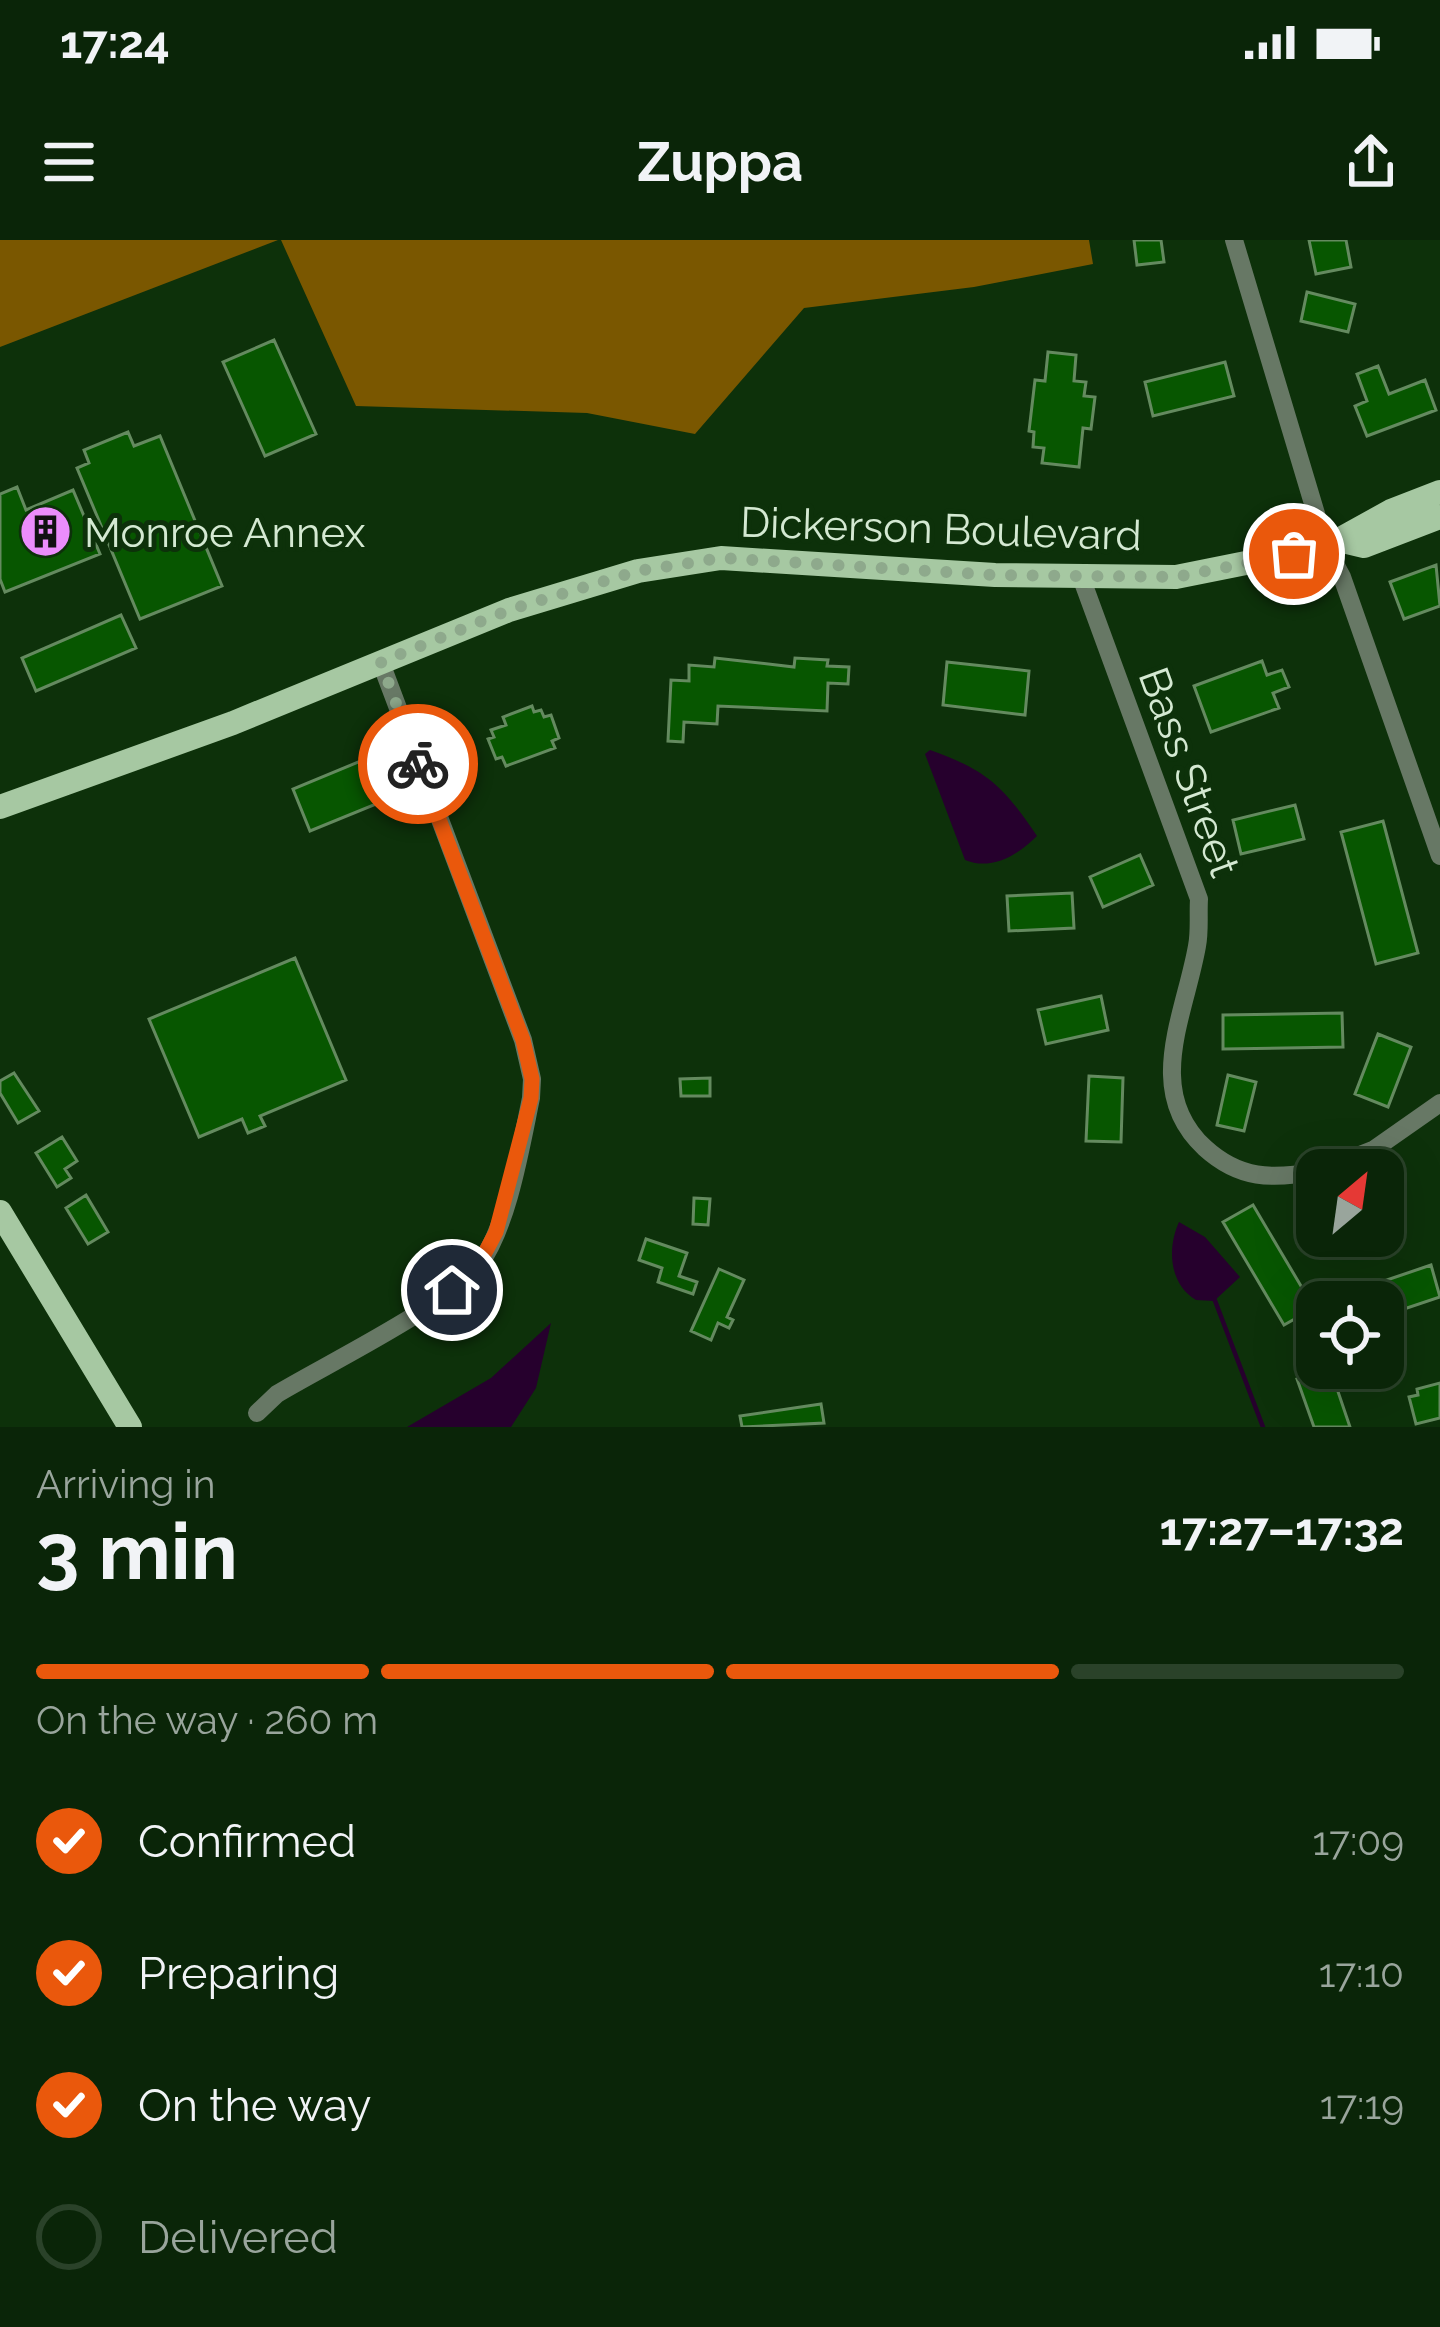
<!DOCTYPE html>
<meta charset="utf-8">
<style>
body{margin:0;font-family:Raleway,sans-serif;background:#132d12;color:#f1f3f6;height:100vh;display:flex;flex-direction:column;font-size:45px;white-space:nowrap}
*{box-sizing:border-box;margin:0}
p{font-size:39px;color:#99a59c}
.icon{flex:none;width:66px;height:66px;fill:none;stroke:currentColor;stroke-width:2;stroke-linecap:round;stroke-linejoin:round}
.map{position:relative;height:1187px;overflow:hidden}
.sheet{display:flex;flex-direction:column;background:#0a2508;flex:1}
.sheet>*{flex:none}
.needle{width:78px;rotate:29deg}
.controls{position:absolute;left:1296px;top:909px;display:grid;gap:24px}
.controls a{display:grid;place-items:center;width:108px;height:108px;border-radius:24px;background:#0a2508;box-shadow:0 12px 48px #0002,0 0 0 3px #2a4229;font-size:60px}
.pin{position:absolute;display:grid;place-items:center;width:102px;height:102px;color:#fff;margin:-51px;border:6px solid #fff;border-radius:50%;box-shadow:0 3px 12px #0007}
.courier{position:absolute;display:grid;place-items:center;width:120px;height:120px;margin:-60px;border:9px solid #ea580c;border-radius:50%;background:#fff;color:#222;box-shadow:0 3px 15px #0007}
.overview em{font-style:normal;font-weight:700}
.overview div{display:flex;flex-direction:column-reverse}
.overview{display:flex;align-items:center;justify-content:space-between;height:204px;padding:0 36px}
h1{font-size:78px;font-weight:700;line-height:90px}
.bar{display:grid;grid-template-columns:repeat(4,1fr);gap:18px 12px;align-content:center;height:144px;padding:0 36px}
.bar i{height:15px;border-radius:9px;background:#2a4229}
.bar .selected{background:#ea580c}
.bar p{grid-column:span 4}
ol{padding:0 36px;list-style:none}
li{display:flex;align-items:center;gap:36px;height:132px}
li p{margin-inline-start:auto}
li .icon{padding:12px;border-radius:50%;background:#ea580c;color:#fff;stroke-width:4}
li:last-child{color:#99a59c}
li i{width:66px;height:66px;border:6px solid #2a4229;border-radius:50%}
.status{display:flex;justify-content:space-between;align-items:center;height:84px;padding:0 60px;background:#0a2508;direction:ltr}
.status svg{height:33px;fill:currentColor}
header{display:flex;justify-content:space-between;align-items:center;height:156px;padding:0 36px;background:#0a2508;font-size:54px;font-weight:700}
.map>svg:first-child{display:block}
</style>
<div class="status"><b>17:24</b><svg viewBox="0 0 49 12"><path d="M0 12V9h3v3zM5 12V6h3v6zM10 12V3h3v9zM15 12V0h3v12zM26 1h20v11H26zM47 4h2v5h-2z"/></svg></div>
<header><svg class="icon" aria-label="menu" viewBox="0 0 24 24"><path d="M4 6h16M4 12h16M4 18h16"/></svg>Zuppa<svg class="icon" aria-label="share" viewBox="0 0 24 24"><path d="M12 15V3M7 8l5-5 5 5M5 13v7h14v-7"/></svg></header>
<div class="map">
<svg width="1440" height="1187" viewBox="0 0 1440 1187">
<rect width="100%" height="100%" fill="#0d310a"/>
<!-- forest -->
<path fill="#7a5700" d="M0,0H278L0,107Z
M281,0H1089L1093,24L974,47L804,68L695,194L587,173L356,166Z"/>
<!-- water -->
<path fill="#26002d" d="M930,510C987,530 1004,547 1037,596C1018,615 991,631 965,620L925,514Z
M1179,982L1205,997L1240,1037L1214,1061L1196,1060C1169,1044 1167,1008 1179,982Z
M551,1083L536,1148L511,1187H407L491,1138Z"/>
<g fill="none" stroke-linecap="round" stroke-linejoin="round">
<!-- stream -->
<path stroke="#26002d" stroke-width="4.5" d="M1214,1058L1263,1187"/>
</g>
<!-- building -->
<path fill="#075600" stroke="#648a5f" stroke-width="3" d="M1134,0H1161L1164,22L1137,25Z
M1309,0H1346L1351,27L1316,34Z
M1307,52L1355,64L1348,92L1301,81Z
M274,100L316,194L265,216L223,122Z
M1048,112L1076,115L1074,141L1086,142L1084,156L1095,157L1091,189L1083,188L1079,227L1042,223L1044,208L1033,207L1034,192L1029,191L1035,140L1045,141Z
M1225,122L1234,156L1153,176L1145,142Z
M1378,126L1389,154L1425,140L1436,170L1367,196L1355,166L1367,161L1357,134Z
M128,192L134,206L160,196L222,346L140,379L77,228L89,223L84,210Z
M17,247L26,270L73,250L100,314L5,352L0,339V254Z
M1436,325L1440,366L1404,379L1390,342Z
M121,375L136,408L36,451L22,418Z
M715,418L794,427L795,418L828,420L827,426L849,427L848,444L828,443L827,471L718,466L717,484L684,482L683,502L668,501L671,440L689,441V425L714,427Z
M1262,421L1267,435L1282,430L1289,447L1273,453L1279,468L1211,492L1194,446Z
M947,422L1029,431L1025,475L943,465Z
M532,466L534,472L541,470L544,477L551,475L559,498L552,501L555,508L506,526L502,517L496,519L488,499L494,497L491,490L506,485L503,477Z
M368,518L386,560L310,591L293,549Z
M1295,565L1304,599L1241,614L1233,580Z
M1383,581L1418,713L1376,724L1341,592Z
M1140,615L1153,645L1103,667L1090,637Z
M1072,653L1074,688L1009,691L1007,656Z
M295,718L346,840L260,876L265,886L248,893L242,879L199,897L149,779Z
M1101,756L1108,790L1046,804L1038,770Z
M1342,773L1343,807L1223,809V775Z
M1378,794L1411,807L1388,867L1355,854Z
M14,833L39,871L18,883L0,853V841Z
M1228,835L1256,842L1244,891L1217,885Z
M1089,836L1123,838L1121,902L1086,901Z
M710,838V856H681L680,839Z
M62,897L77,921L65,929L71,938L57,947L36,913Z
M86,955L108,992L88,1004L66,968Z
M694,958L710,959L708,985L693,984Z
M1253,965L1314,1068L1284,1085L1223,982Z
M646,999L687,1013L679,1036L697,1042L693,1054L658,1042L662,1028L639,1020Z
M1431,1025L1440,1057L1389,1074L1378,1043Z
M719,1029L744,1040L727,1077L733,1080L729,1088L718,1083L711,1100L691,1091Z
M1330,1128L1350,1187H1314L1297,1139Z
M1440,1143V1178L1416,1184L1409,1157L1418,1155L1417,1149Z
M821,1164L824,1183L742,1187L740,1176Z"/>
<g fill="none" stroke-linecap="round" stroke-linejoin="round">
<!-- minor -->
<path stroke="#677865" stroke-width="18" d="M1234,0L1326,307L1342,337L1440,616
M1081,337L1199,659C1198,675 1200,691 1197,706C1185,775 1143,851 1205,908C1239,939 1272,940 1317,931
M1322,930L1373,910L1440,863
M257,1173L277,1154C325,1125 448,1065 479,1025C508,986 521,906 531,858L532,839L523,800L381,423"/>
<!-- major -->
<path stroke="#a6c8a2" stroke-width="24" d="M1343,301L1364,306L1440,277
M0,567L233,483L509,370L638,331L721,318L995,335L1176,337L1326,307L1391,271L1440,252
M0,972L130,1187"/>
</g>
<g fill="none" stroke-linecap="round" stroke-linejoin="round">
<!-- done -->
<path stroke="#8ea98c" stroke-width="12" stroke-dasharray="0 21.6" d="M418,524L381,422L509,370L638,331L721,318L995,335L1176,337L1294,314"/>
<!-- route -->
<path stroke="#ea580c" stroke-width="15" d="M418,524L523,800L532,839L531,858L496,992L479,1024L452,1050"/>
</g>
<!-- icons -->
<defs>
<symbol id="building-disc" viewBox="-11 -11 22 22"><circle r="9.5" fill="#eb8dfb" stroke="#0d310a"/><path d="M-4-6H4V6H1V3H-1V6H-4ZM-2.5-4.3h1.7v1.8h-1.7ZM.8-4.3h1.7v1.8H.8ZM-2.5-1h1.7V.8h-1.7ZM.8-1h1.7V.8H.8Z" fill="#111"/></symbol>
</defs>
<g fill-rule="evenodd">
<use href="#building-disc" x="16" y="262" width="59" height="59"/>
</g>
<g text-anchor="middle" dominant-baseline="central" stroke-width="10" stroke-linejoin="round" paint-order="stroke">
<!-- street labels -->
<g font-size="42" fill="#d4e9d2" stroke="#0d310a">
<text transform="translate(941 289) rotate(2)">Dickerson Boulevard</text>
<text transform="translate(1189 532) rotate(70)">Bass Street</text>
</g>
<!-- poi labels -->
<g font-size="42" fill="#d4e9d2" stroke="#0d310a" text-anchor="start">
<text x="84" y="292">Monroe Annex</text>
</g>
</g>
</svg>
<div class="controls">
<a><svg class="needle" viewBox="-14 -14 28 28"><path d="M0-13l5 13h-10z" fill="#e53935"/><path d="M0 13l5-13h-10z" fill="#99a59c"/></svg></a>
<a><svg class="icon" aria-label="locate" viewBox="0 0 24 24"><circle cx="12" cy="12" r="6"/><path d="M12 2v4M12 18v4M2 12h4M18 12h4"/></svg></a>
</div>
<div class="pin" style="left:1294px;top:314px;background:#ea580c"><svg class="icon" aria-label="bag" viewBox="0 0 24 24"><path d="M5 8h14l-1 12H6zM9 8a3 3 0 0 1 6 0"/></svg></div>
<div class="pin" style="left:452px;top:1050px;background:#1f2937"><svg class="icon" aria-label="home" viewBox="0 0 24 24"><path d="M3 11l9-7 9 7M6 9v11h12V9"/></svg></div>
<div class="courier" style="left:418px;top:524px"><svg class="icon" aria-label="bike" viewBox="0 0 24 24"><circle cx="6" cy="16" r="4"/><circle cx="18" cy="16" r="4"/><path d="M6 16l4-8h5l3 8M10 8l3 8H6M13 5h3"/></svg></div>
</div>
<section class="sheet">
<div class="overview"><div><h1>3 min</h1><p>Arriving in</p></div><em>17:27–17:32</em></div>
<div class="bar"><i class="selected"></i><i class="selected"></i><i class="selected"></i><i></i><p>On the way · 260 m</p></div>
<ol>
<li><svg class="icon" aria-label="check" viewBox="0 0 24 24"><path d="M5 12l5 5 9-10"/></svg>Confirmed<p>17:09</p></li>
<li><svg class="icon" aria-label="check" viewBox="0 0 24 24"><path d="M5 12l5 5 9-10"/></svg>Preparing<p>17:10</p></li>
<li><svg class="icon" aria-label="check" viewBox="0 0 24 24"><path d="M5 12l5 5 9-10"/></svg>On the way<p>17:19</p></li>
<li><i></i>Delivered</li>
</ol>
</section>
